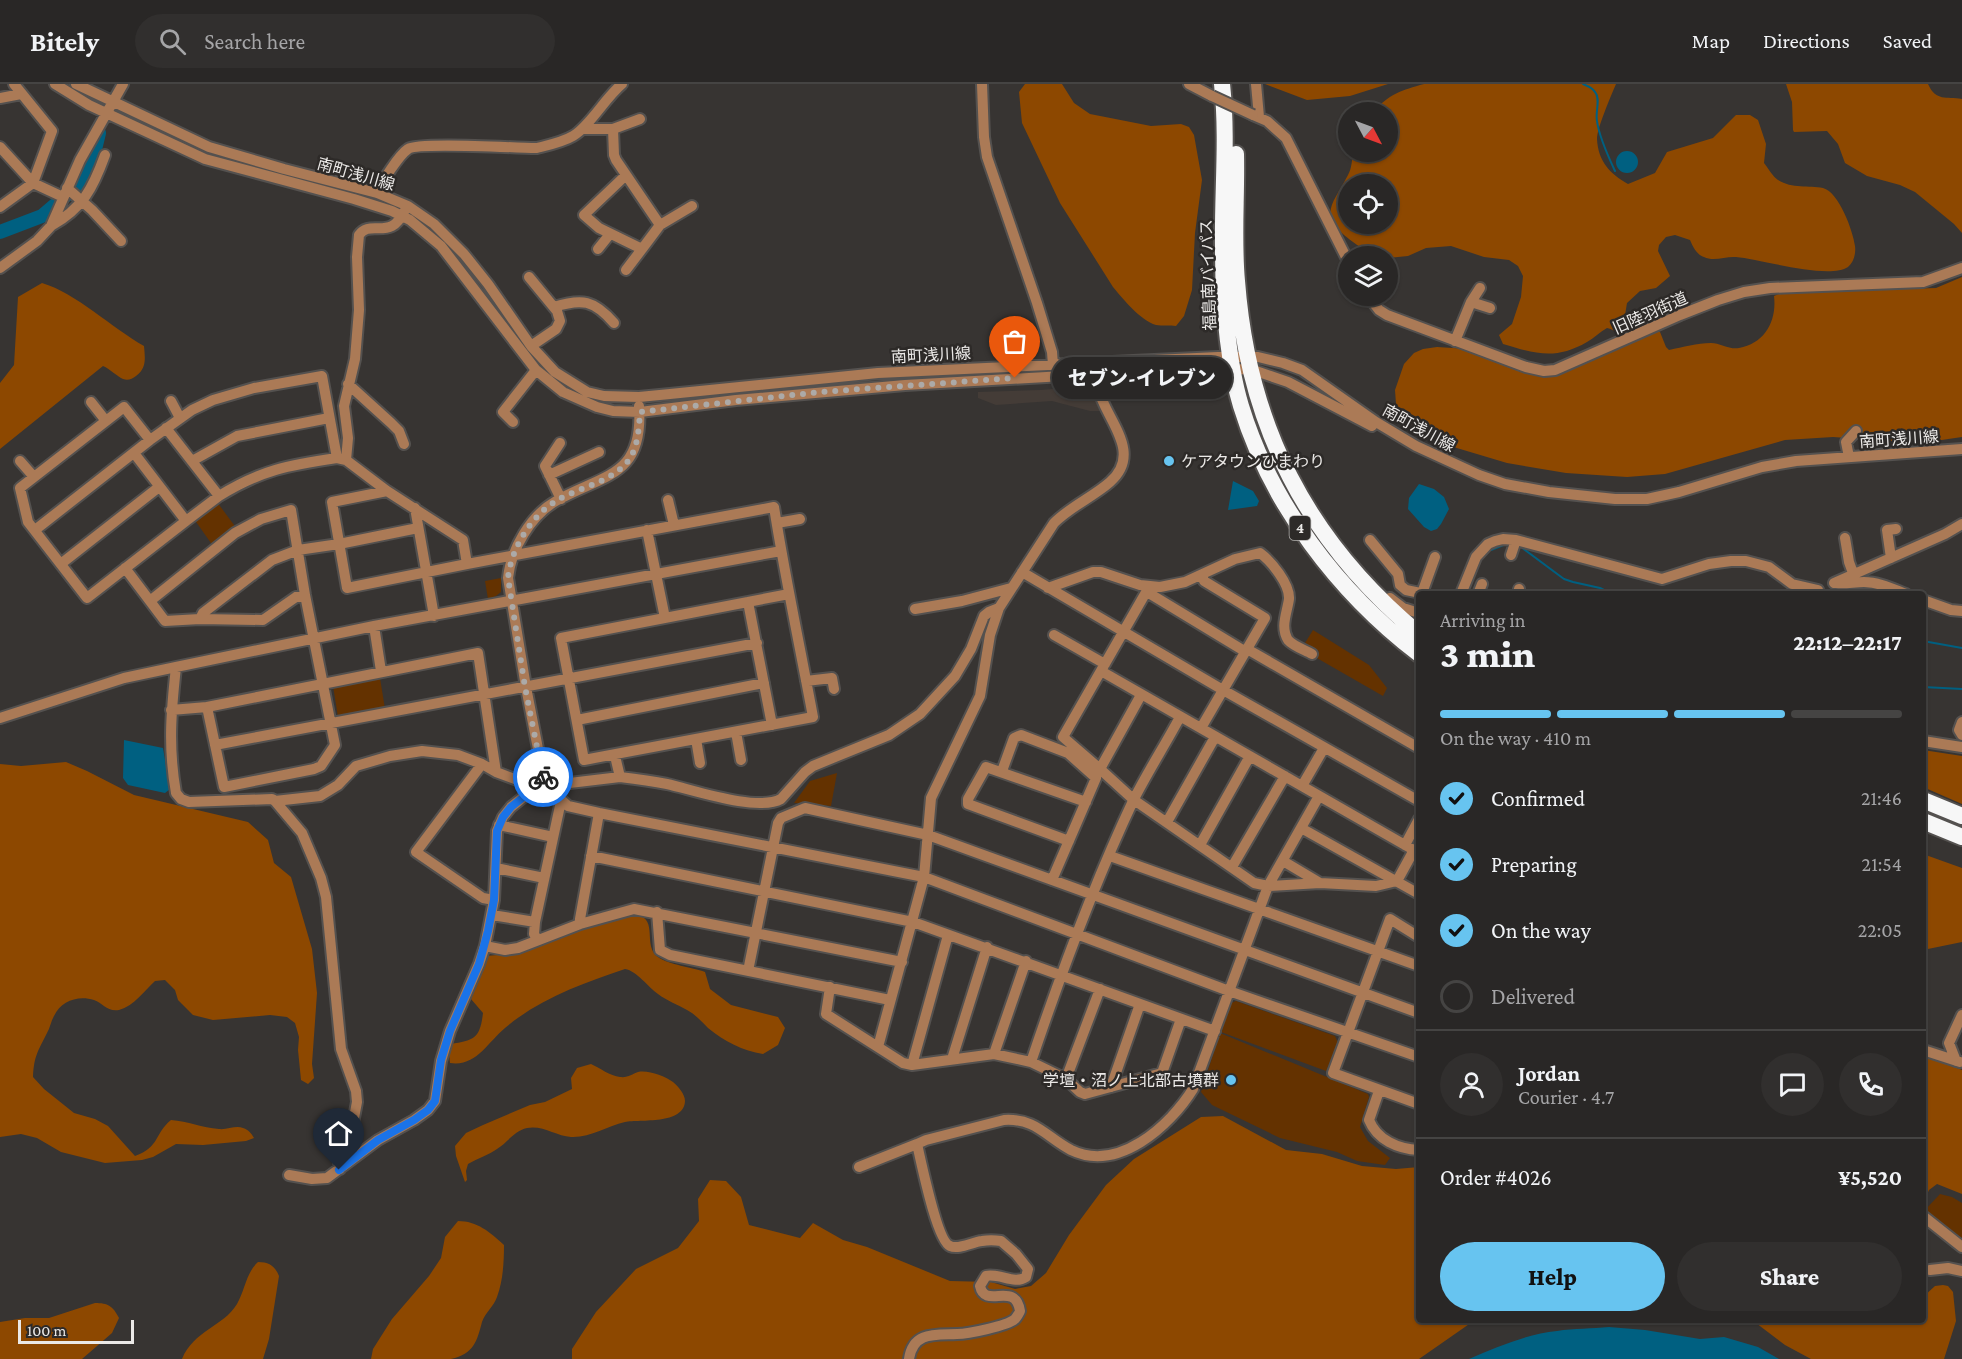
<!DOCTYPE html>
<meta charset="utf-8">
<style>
body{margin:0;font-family:"Crimson Pro","Noto Sans JP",serif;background:#312f2e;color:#f1f3f6;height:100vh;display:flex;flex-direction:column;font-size:22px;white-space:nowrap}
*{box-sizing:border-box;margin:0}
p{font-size:20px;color:#a5a5a7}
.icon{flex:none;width:33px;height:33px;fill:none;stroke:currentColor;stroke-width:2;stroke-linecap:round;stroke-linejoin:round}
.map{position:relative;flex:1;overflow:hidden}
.side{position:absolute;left:1416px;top:507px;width:510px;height:732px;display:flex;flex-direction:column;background:#292726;border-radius:6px;box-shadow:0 2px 4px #0004,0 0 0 2px #454443}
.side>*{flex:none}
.needle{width:39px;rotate:131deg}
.buttons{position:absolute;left:1338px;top:18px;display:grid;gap:12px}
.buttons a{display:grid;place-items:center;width:60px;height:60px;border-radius:50%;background:#292726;box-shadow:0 2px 4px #0004,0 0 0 2px #454443;font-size:30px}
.scale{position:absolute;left:18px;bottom:15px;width:116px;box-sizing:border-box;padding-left:6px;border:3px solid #ebe9e7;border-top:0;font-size:16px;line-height:21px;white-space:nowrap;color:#ebe9e7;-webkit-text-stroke:4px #2d2a28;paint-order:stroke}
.pin{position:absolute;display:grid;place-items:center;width:51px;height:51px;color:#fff;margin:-62px -26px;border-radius:50% 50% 50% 0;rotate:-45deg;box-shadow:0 0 6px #0007}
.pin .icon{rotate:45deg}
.courier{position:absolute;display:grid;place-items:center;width:60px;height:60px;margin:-30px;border:4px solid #1a73e8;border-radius:50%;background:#fff;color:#222;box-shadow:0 2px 8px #0007}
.bubble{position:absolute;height:42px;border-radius:21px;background:#292726;box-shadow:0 2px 4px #0004,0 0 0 2px #454443;font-size:20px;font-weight:800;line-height:42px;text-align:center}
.summary em{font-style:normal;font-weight:800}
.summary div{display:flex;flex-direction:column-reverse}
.summary{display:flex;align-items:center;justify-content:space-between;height:102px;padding:0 24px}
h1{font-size:39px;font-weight:800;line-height:45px}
.bar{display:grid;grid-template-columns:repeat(4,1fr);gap:9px 6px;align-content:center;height:72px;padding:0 24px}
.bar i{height:8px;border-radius:4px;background:#454443}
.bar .selected{background:#67c4f0}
.bar p{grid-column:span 4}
.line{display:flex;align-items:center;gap:15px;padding:0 24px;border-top:2px solid #454443}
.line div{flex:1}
.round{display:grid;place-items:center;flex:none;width:63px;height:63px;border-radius:32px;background:#312f2e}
ol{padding:0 24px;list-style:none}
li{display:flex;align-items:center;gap:18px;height:66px}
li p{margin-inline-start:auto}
li .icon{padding:6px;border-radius:50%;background:#67c4f0;color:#111;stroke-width:4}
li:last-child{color:#a5a5a7}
li i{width:33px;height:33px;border:3px solid #454443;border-radius:50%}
.button{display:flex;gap:12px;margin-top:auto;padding:12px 24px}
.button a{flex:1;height:69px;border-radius:36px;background:#67c4f0;color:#111;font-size:24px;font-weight:800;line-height:69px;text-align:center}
.button a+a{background:#312f2e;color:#f1f3f6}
header{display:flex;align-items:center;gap:36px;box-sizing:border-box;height:84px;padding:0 30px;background:#292726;border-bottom:2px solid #454443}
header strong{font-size:28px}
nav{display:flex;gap:33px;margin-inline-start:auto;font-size:21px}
.search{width:420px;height:54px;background:#312f2e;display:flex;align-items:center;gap:15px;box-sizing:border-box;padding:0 21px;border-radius:33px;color:#a5a5a7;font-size:22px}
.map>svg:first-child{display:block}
</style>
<header>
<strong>Bitely</strong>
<div class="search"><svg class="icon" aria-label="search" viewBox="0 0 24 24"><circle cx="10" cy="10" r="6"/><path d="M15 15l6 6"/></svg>Search here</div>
<nav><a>Map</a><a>Directions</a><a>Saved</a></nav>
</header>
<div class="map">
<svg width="1962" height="1275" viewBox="0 0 1962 1275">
<rect width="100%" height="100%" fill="#373432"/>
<!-- built -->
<path fill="#443c37" d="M1088,302L1100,327H1090L1052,317L996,321L978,314V308L1041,306Z"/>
<!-- green -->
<path fill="#643200" d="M217,418L237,445L213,462L194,435Z
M501,494V508L496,512L488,515L485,497Z
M1313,546L1369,581L1387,604L1383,612L1315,573L1319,567L1305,559Z
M380,594L385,625L338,633L333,602Z
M837,689L831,722L794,719L810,697Z
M1236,917L1335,952L1338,959L1326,987L1221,948L1231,919Z
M1220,949L1368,1010L1369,1013L1360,1043L1368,1057L1390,1074L1385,1081L1357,1077L1337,1068L1280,1054L1212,1021L1201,1008Z
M1940,1110L1952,1113L1962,1119V1154L1924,1127Z"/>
<!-- forest -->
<path fill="#8d4800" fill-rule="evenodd" d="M1025,0H1062L1074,19L1090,30L1151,42L1181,40L1189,43L1194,51L1202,96L1195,149L1192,206L1184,232L1176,242C1170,241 1162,242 1156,241C1140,236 1124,216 1113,203L1060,119L1022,39L1019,8Z
M1265,0H1388L1350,12L1307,16Z
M1424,0H1616C1611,12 1597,44 1597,55C1598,77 1610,90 1628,100L1655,89L1667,68L1713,54L1736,31H1750L1758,36L1766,60L1764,79C1768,84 1773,93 1778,96C1792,105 1809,101 1823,104C1839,108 1853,147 1855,162C1856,169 1854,178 1848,183C1828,196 1760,175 1736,173C1726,172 1714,178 1704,173C1697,171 1693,163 1690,156L1675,151L1666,153L1659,161L1658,167L1670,192L1656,204L1640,207L1627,219L1625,231L1633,252L1654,247L1660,248L1666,263L1669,266C1683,263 1697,259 1711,259C1720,259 1730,266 1739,264C1765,259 1777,237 1774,212L1781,209L1936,204L1962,193V353L1921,359L1833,353L1785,356L1665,390L1627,393L1566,389L1507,379L1430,356L1401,330L1396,320L1395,306L1404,280L1414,269L1423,265L1437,263L1468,265L1544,289L1619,257C1618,249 1615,246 1607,244C1600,248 1594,254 1587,258C1556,276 1536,270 1503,260L1499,251L1512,240L1521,213L1523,192L1518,182L1509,176L1484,173L1451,162L1426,164L1408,172L1388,174V172C1374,172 1364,166 1353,158C1316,131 1332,122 1348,91C1352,84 1352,75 1353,68H1388V28H1373C1389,10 1402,6 1424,0ZM1348,100H1388V140H1348Z
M1786,0H1928C1936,18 1946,12 1962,15V149L1954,140L1915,108L1900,101L1867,92L1845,79L1838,60L1827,47L1794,48L1793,46L1792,18Z
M42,199C76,209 112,244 144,262C145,274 147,284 136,292C132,295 128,297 123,295C118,293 110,285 103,282L0,365V299L14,281L18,213Z
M1923,666L1962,672V720L1923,703Z
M66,678L87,687L134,711L248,738L268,756L274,779L291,793L312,865L317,909L312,980L314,994L308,1000L301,996L298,966L299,953L295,939L287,933L270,931L213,936L193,931L178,916L175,906L165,896L155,897C144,907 134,922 119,926C107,928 103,919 94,916C78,911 61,917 54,932C51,937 50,944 47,949C38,967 34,972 33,993L44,1005L74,1029L95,1035L108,1042L135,1072C160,1063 154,1050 171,1036C188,1037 202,1044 219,1045C227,1046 236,1041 243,1044C249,1046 251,1049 254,1054L246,1057L203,1061L176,1060L153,1073L142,1076L105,1079L61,1068L37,1054L21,1050L0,1053V680L21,682Z
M1923,770L1962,784V858L1923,866Z
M630,830C662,831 641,860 658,873C669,881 692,883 705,888L710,905L731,921L778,933L785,944L778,961L763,970C743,967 724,957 708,944C702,938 695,930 687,926C677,920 667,917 658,910C648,903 637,887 625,885C583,899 539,915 505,944C487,959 476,983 450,979L449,969L451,960C474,956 480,955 483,929L471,915L486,872L509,870Z
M1923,971L1962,986V1110L1937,1100L1929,1106L1923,1119Z
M591,980C600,984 610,992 620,993C628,994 632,990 638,988C649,986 664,992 673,998C678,1002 685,1010 685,1017C684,1041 640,1035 625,1038C607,1042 590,1054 571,1053C556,1052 543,1041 527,1044C514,1047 508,1058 497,1065C489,1071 478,1074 468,1080L466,1087L467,1096L465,1098L456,1072L455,1062L466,1049L483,1041L530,1021L545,1018L572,1005L571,994L577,984Z
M1223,1032L1286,1066L1322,1070L1362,1082L1396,1085L1419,1083V1236H1475L1419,1275H572V1265L596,1228L636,1185L678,1164L699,1137L698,1115L710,1096L726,1097L741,1113L749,1141L800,1154L813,1139L843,1156L867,1163L950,1197L991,1198L1015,1205L1031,1202L1046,1189L1069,1151L1106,1101L1134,1075L1201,1033Z
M458,1137C477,1137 490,1148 504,1161C504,1178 503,1197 497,1213C494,1222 485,1229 482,1238C477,1257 474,1270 451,1275H371L373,1265L392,1235L429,1192L441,1174L445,1153Z
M258,1178C269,1178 275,1182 279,1192L269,1255L263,1275H182C194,1246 223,1243 237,1220C245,1206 246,1189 258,1178Z
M1943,1201L1948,1202L1953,1208L1956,1237L1944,1275H1811L1785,1261L1752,1236H1923V1213L1935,1202Z
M95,1219C108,1219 113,1222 119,1234L112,1249L82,1275H0V1238L25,1234H49Z"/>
<!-- water -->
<path fill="#006081" d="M1616 78a11 11 0 1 1 22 0a11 11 0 1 1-22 0Z
M1233,397L1253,407L1259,417L1257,422L1228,426Z
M1419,400L1434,405L1444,413L1449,425L1441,440L1437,445L1431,447L1424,443L1408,425L1409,414Z
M124,656L163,664L170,705L165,709L128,701L123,694Z
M1609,1243L1645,1246L1700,1255L1724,1253L1758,1263L1779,1275H1469C1497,1263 1527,1250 1557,1247C1574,1244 1592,1245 1609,1243Z"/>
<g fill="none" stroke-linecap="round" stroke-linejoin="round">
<!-- stream -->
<path stroke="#006081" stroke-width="2" d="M1583,0C1588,2 1593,4 1595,8C1601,15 1595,28 1597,37C1599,53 1608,72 1615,87
M1521,463L1564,495L1573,498L1600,504L1612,510
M1491,466L1506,460
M1923,557L1962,564
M1923,603L1962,605"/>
<!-- river -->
<path stroke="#006081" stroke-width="14" d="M0,148L42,132L83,97L90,86L99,49"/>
<defs>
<path id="minor" d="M55,0L89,21L205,75L354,115L392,127L410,136L441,162L536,286L563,308L597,323L613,327L640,328L736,316L905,301L1081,291L1250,285L1288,298L1372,342
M76,0L209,63L284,85L377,109L408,122L434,140L464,170L488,200L531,262L555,288L587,308L604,312L639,313L670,310L878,289L1218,273H1258L1283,279L1302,286L1376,338L1416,362L1479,391L1505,400L1549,408L1615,415H1647L1679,408L1762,383L1796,377L1962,365
M982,0L984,53L987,73L1037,219L1052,268L1053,281
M1189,0L1212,12
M1256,0L1259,33
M0,14L21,10
M1253,31L1267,37L1286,54L1348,177
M583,45H613L614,71L616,76L660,141L642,165L599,144L584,131L625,92
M613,45L640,35
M0,63L33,99L63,113
M67,104L92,126L121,157
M377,109C381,99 399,71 408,65C418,58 518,64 537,64C549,61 563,58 573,52C590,42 605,14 622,0
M0,123L33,99L52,47L14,0
M660,141L692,122
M51,142C83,124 93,104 105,71
M598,165L610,150
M0,184L37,157L51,142L80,76L123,0
M626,186L642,165
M529,193L557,227L560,237L556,245L531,262
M1368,212L1379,226L1387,231L1526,283L1544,287L1555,286L1680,231L1718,216L1744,208L1770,204L1923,198L1962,184
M1471,218L1490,224
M554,223C582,214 594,216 614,239
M1455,257L1471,218L1480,204
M348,300L391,339L399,347L404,360
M171,317L180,334
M91,318L106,337
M639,322C644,393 604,390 556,417C531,431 511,465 508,494L526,603L545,701L568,722L599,729L924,793L1229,907L1419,973
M513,338L503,328L536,286
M166,344L219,412C261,386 289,381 337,374
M560,359L545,382L561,415
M134,369L186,437L87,514L28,438L20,404L124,323L150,356
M1849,373L1846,358L1856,347
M346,376L348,354L344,322L355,275L359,226L357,173L359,151C367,139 380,148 392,142C398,139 402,132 405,126
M20,377L34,393
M192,377L237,352L329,334
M549,391L599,368
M387,407L332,418L347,504L467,480L774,423C785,493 800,563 813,633L584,676L561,554L789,510
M668,416L674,441
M415,424L434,532
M186,437L219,412
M777,439L800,435
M35,446L150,356L192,326L213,316L254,304L322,292L337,374L346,376L387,407L463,456L467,480
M647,446L665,534
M1845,454L1849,478L1853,489
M1370,456L1398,490L1400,501L1406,506L1425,510
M1511,471L1516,456
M1891,474L1887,446L1896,445
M62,479L159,403
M125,484L165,537L200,535L263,536L296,513L305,511
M1022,488L1223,606L1419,717
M1834,499L1945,450L1962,440
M1836,499C1846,500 1854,498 1864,498C1879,498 1893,505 1906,510
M1149,503L1063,653L1100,685L1134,716L1254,799L1268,802L1320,799L1376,802L1397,797L1414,766
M1048,504L1093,488H1101L1140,501L1160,503L1185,498L1235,475L1260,469C1271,477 1290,500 1289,515C1287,529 1280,543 1288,556C1293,562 1305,566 1312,570
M1147,508L1246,568
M1422,509L1435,473
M1461,510L1476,473L1488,460L1495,457L1503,455L1516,456L1662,495L1709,480L1731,477H1746L1769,483L1792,500L1818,506
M1478,510L1482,500
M1518,510L1519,505
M1390,514L1403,524L1419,529
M1923,516L1951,526L1962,527
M150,517L235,449L261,435L291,426L305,511L335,661L321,682L314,685L224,703L207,623
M748,518L772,641
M915,525L962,517L1011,504
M200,535L203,529L272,476L298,466L339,460L418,444
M374,542L381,587
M1054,551L1105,580
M1247,565L1419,664
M176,583C171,629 168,663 176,709L181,715L189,718L272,715L275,717L320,712L338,701L356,682L390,672L422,667L458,671L482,680L496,688L536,703L620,693L615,672
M1101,587L1419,769
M806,597L832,594L834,605
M171,626L207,623L478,569L496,688
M0,634L124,594L176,583L374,542L781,467
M577,636L764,599
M1962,638L1959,646L1962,651
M1201,644L1265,534L1209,500L1204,497L1202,491
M736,648L741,676
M696,655L700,679
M1923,657L1962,663
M215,661L757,559
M482,680L416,768L483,814L494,816
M1100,685L1141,611
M1002,687L1014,654L1021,651L1068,669L1096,694L1052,796
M620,693C636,695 651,697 667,700C694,706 757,728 781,715L805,688L813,682L889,651L920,630L955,592L971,565L984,532L989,528L999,524
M1302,702L1324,664
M275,717L302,749L321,794L326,813L341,965L356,1007L357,1018L353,1039L339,1078L340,1085
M1167,738L1215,653
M499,741L553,753
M1301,744L1419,810
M1069,757L968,720V715L986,683L1086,718
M1200,761L1250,672
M1405,761L1419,735
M591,772L913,838L1215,947
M1110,772L1419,882
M1283,777L1320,799
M1232,783L1285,692
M496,784L544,794
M657,828L660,866L670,871L890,916
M492,831L535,838
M580,840V835L599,729
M1419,853L1390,835L1333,989L1419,1020
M537,855L534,850L535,838L561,717
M485,862L505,866L518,864L580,840L634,825L902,878
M748,887L778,739L781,734L805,724L928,751L1419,929
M830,903L826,930L903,979L912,981L994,970L1031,978L1066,995L1080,1008L1085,1010L1162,989L1181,935
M878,963L924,793L931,714L980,612L990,551L999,524L1054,439C1071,422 1093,413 1110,398C1144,368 1105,335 1098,304C1097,298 1097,291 1097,285
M1923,966L1960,978
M994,970L1026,877
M952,975L987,863
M1956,977L1949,959L1962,931
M1031,978C1061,889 1093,802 1133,717C1147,689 1165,661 1180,633
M912,981L948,851
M1066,995L1100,905
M1111,1003L1140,920
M1379,1007L1369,1036C1377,1056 1398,1065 1419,1066
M859,1083L917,1060
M289,1091L312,1095L327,1094L378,1056L414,1036L428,1026L435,1017L441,977L450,947L479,880L485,862L494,816L497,747L503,733L511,723L536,703
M1923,1132L1962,1163
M1930,1186L1948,1184L1962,1187
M909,1275C913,1247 936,1251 957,1250C968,1250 1007,1242 1015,1235C1016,1234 1020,1228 1020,1227C1015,1196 985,1226 980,1202L986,1192C1000,1189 1014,1201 1026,1193L1028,1185L1016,1170L1001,1157C994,1156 988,1156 982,1157C972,1158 959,1166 950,1162C937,1157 921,1077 917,1060L926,1056L1004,1036C1036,1034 1046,1053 1071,1066C1118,1089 1170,1042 1193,1005L1268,802L1319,712"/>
<path id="highway" d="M1222,0C1228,55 1222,109 1223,164C1223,212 1227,276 1241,322C1271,420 1338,508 1419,570
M1236,70C1237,112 1233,155 1237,197C1248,342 1307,457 1419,550
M1923,716L1962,732
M1923,737L1962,753"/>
</defs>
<!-- minor casing -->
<use href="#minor" stroke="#54514f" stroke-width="14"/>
<!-- highway casing -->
<use href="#highway" stroke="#54514f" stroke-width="20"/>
<!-- minor -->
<use href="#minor" stroke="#ab7a56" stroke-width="10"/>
<!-- highway -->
<use href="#highway" stroke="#f7f7f7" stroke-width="16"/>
<defs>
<path id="minor-bridge" d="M1212,12L1253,31"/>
</defs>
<!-- minor-bridge casing -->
<use href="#minor-bridge" stroke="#54514f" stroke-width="14" stroke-linecap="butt"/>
<!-- minor-bridge -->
<use href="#minor-bridge" stroke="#ab7a56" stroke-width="10"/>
</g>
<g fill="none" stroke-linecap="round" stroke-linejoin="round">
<!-- done -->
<path stroke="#acaaa8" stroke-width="6" stroke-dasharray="0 10.8" d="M543,693L525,603L508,494C511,465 531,432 556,417C579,403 611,399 628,377C638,364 639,344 640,328L820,308L1015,294"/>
<!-- route -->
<path stroke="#1a73e8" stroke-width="8" d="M339,1086L378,1056L414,1036L428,1026L435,1017L441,976L450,947L479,880L488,847L494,816L497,747L503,733L511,723L536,703L545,701L543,693"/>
</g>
<!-- markers -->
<g fill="#67c4f0" stroke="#2d2a28" stroke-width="2">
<circle cx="1169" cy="377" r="6"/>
<circle cx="1231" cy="996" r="6"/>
</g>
<g text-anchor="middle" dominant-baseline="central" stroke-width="5" stroke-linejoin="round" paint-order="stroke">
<!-- shield labels -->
<rect fill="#2d2a28" stroke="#b2b0ae" stroke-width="1.5" x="1289.5" y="432" width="21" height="24" rx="4.5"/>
<g font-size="15" font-weight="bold" fill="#ebe9e7">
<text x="1300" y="444">4</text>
</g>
<!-- street labels -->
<g font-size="16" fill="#ebe9e7" stroke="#2d2a28">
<text transform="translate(356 90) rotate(16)">南町浅川線</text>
<text transform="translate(1208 191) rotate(-92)">福島南バイパス</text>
<text transform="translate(1650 229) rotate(-24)">旧陸羽街道</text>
<text transform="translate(931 271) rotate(-3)">南町浅川線</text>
<text transform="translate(1419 344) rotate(29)">南町浅川線</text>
<text transform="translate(1899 355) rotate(-4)">南町浅川線</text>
</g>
<!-- poi labels -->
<g font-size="16" fill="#ebe9e7" stroke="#2d2a28" text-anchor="start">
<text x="1181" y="377">ケアタウンひまわり</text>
<text x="1219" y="996" text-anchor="end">学壇・沼ノ上北部古墳群</text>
</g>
</g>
</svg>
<div class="buttons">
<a><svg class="needle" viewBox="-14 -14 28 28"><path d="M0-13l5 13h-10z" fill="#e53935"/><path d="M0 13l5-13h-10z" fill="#a5a5a7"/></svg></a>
<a><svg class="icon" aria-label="locate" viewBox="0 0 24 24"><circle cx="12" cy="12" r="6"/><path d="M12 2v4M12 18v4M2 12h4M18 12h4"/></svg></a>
<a><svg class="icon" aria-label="layers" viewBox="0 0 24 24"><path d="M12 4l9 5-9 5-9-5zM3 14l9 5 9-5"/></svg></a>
</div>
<div class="scale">100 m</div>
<div class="pin" style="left:1015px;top:294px;background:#ea580c"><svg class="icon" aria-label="bag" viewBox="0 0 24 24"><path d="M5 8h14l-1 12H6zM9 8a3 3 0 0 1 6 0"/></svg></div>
<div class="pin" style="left:339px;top:1086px;background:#1f2937"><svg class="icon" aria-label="home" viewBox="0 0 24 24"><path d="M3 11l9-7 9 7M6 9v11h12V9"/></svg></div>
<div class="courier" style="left:543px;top:693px"><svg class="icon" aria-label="bike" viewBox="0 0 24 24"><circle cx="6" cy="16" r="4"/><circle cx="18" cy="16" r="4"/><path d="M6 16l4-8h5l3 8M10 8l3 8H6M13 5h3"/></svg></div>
<div class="bubble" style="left:1052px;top:273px;width:180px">セブン-イレブン</div>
<section class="side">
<div class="summary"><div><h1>3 min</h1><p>Arriving in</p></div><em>22:12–22:17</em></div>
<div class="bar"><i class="selected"></i><i class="selected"></i><i class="selected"></i><i></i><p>On the way · 410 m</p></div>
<ol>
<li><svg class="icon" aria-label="check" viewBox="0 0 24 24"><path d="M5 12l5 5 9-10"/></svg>Confirmed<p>21:46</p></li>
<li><svg class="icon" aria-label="check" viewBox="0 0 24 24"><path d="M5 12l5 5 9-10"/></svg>Preparing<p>21:54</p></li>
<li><svg class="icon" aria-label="check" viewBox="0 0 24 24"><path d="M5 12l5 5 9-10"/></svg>On the way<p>22:05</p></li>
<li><i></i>Delivered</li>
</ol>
<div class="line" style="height:108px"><a class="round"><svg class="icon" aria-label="person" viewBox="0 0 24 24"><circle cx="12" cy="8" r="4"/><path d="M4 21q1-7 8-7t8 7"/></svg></a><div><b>Jordan</b><p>Courier · 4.7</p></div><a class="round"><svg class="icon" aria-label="chat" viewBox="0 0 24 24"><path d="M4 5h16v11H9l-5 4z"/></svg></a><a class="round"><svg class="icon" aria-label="phone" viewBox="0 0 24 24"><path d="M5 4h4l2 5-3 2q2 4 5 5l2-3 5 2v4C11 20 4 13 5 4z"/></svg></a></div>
<div class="line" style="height:78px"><div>Order #4026</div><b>¥5,520</b></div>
<div class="button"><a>Help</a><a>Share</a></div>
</section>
</div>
